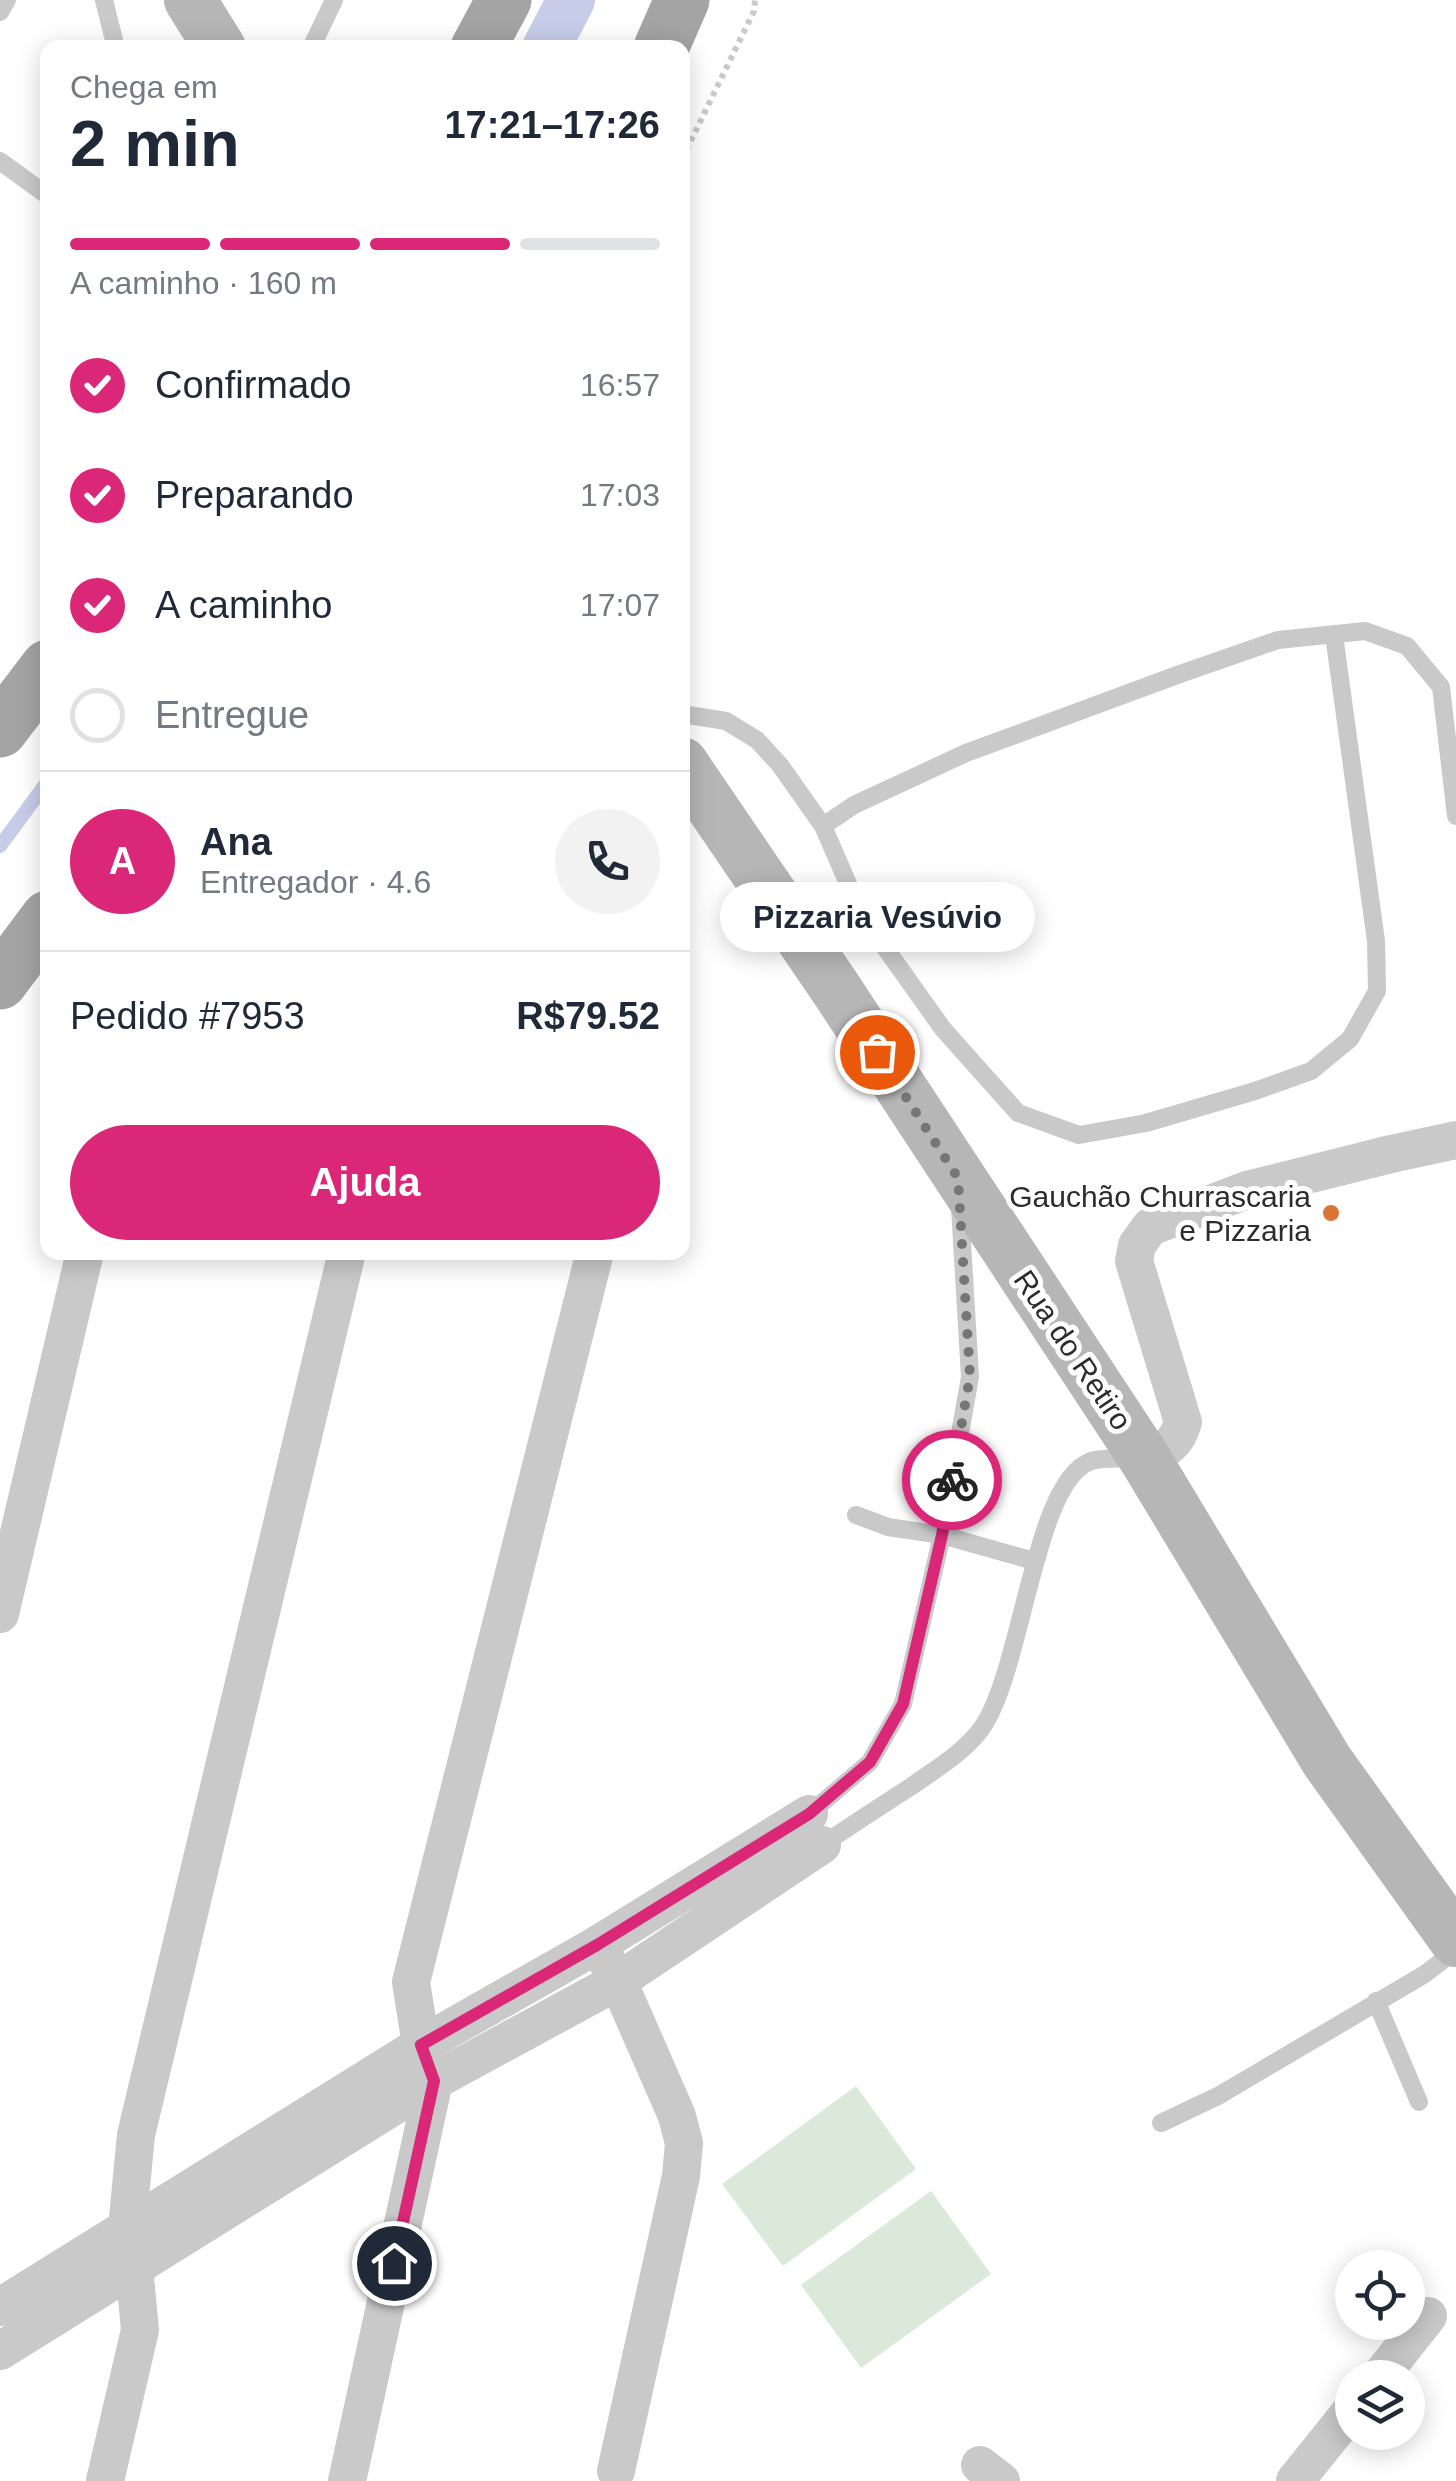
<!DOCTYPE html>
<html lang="pt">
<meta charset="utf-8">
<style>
body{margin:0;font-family:Arial,sans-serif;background:#f2f2f3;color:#1f2937;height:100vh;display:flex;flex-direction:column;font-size:38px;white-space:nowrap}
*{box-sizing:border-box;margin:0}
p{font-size:32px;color:#747a83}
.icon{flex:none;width:55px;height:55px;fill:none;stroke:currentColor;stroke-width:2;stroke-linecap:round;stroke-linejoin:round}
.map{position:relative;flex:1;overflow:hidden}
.details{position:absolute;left:40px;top:40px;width:650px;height:1220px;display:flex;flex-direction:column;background:#fff;border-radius:20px;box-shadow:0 5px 25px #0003}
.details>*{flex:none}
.fabs{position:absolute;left:1335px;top:2250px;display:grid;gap:20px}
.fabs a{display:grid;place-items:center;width:90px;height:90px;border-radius:50%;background:#fff;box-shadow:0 5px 25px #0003;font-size:50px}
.pin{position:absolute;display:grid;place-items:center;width:85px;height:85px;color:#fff;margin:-42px;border:5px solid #fff;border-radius:50%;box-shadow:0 2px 10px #0007}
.courier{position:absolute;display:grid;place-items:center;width:100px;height:100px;margin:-50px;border:8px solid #db2777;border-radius:50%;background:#fff;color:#222;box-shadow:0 2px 12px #0007}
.bubble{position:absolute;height:70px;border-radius:35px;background:#fff;box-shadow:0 5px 25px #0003;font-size:32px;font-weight:800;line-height:70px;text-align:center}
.overview em{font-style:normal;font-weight:800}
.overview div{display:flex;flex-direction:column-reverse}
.overview{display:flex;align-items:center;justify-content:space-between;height:170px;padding:0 30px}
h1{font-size:65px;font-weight:800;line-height:75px}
.bar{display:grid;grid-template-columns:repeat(4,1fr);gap:15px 10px;align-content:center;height:120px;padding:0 30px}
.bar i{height:12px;border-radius:8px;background:#e0e1e3}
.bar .active{background:#db2777}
.bar p{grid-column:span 4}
.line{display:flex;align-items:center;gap:25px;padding:0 30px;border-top:2px solid #e0e1e3}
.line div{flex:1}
.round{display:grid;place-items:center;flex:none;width:105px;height:105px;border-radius:52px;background:#f2f2f3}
ol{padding:0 30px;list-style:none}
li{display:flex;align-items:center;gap:30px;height:110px}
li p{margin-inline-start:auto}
li .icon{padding:10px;border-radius:50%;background:#db2777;color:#fff;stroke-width:4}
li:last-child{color:#747a83}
li i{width:55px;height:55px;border:5px solid #e0e1e3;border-radius:50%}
.action{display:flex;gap:20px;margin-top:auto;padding:20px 30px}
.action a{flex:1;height:115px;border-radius:60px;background:#db2777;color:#fff;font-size:40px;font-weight:800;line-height:115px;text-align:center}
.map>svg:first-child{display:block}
</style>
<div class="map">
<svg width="1456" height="2481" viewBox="0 0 1456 2481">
<rect width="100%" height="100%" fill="#fff"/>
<!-- green -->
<path fill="#dbe9da" d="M856,2086L916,2169L783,2266L722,2184Z
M931,2191L991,2274L861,2368L801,2285Z"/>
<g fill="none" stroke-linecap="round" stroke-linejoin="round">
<!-- stream -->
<path stroke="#c7cce9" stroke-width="14" d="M0,846L48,781"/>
<!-- canal -->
<path stroke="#c7cce9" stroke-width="48" d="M546,48L571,0"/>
<!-- path -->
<path stroke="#c9c9c9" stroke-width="6" stroke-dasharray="5 5" stroke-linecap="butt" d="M682,159L754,11L755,0"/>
<!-- lane -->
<path stroke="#c9c9c9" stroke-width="18" d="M104,0L116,48
M0,12L7,0
M311,48L334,0
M0,161L48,196
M682,714L726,721L757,740L780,765L823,826L849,886L876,935L943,1029L1018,1113L1079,1135L1146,1123L1255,1091L1311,1071L1350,1039L1377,991L1376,941L1334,635
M823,826L854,805L966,753L1180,674L1278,640L1365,631L1407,646L1441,687L1456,816
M856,1515L888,1527L942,1535L1034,1561
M809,1814L870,1762L903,1704L942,1535L970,1377L960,1208
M822,1845C852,1825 882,1805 912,1786C934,1770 960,1755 978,1733C1023,1679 1032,1482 1091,1461C1105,1457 1124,1459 1138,1459
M1376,2001L1419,2102
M1161,2123L1218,2096L1425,1974L1456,1950"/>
<!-- street -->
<path stroke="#c9c9c9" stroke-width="38" d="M1145,1459C1165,1449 1176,1446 1183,1422L1134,1261L1137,1245L1150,1227L1247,1190L1391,1154L1456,1140
M0,1614L85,1252
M607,1961L618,1981L677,2116L684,2143L681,2176L616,2471
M0,2307L421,2045L597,1945L809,1814
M0,2351L434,2081L618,1981L822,1845
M1379,2378L1428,2316
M980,2465L1001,2481
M105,2481L140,2330L134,2267L127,2228L136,2135L347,1252
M347,2481L434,2081L421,2045L411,1982L595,1252
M1295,2481L1352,2410"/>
<!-- secondary -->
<path stroke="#b6b6b6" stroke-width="52" d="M190,0L220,48
M682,763L836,989L1145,1459L1327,1761L1456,1941"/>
<!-- primary -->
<path stroke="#a4a4a4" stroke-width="55" d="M478,48L504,0
M661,48L682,0
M0,730L48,667
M0,982L48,918"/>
</g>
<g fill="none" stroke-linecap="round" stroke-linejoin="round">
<!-- done -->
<path stroke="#767676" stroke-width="10" stroke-dasharray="0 18" d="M877,1052L958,1178L970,1376L952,1480"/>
<!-- route -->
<path stroke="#db2777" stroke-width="12" d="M394,2263L434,2081L421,2045L597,1945L809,1814L870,1762L903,1704L942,1535L952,1480"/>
</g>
<!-- markers -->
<circle fill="#db7536" stroke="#fff" stroke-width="4" cx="1331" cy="1213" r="10"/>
<g text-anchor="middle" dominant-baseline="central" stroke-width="10" stroke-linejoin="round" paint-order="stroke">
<!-- poi labels -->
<g font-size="30" fill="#2c2c2c" stroke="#fff" text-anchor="end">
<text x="1311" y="1196">Gauchão Churrascaria<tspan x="1311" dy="34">e Pizzaria</tspan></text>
</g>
<!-- street labels -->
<g font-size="30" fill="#2c2c2c" stroke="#fff">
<text transform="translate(1073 1350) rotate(56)">Rua do Retiro</text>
</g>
</g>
</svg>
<div class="fabs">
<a><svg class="icon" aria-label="locate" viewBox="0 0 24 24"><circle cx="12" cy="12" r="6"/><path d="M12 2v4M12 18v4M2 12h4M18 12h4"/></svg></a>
<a><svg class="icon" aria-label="layers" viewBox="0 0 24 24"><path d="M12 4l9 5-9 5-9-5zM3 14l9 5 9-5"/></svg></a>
</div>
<div class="pin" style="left:877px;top:1052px;background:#ea580c"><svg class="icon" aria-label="bag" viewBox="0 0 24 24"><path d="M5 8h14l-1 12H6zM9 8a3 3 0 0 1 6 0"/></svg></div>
<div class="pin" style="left:394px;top:2263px;background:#1f2937"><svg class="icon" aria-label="home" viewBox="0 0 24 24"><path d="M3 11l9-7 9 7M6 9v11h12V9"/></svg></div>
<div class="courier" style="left:952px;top:1480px"><svg class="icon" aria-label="bike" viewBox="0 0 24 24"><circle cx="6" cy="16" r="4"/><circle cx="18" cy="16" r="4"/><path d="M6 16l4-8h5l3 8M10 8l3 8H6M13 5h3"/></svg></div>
<div class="bubble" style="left:720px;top:882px;width:315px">Pizzaria Vesúvio</div>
<section class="details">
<div class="overview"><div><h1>2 min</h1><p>Chega em</p></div><em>17:21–17:26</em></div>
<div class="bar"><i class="active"></i><i class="active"></i><i class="active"></i><i></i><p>A caminho · 160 m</p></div>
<ol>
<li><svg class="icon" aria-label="check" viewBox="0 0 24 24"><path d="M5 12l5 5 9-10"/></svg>Confirmado<p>16:57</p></li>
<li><svg class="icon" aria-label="check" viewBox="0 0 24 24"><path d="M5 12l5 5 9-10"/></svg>Preparando<p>17:03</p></li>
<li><svg class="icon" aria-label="check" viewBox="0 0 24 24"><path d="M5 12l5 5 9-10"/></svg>A caminho<p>17:07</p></li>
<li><i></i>Entregue</li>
</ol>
<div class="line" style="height:180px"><b class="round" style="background:#db2777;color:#fff">A</b><div><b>Ana</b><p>Entregador · 4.6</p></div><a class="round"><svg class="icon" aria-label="phone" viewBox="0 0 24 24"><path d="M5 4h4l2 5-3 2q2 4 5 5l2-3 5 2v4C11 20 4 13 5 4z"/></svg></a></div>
<div class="line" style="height:130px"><div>Pedido #7953</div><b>R$79.52</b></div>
<div class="action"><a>Ajuda</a></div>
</section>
</div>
